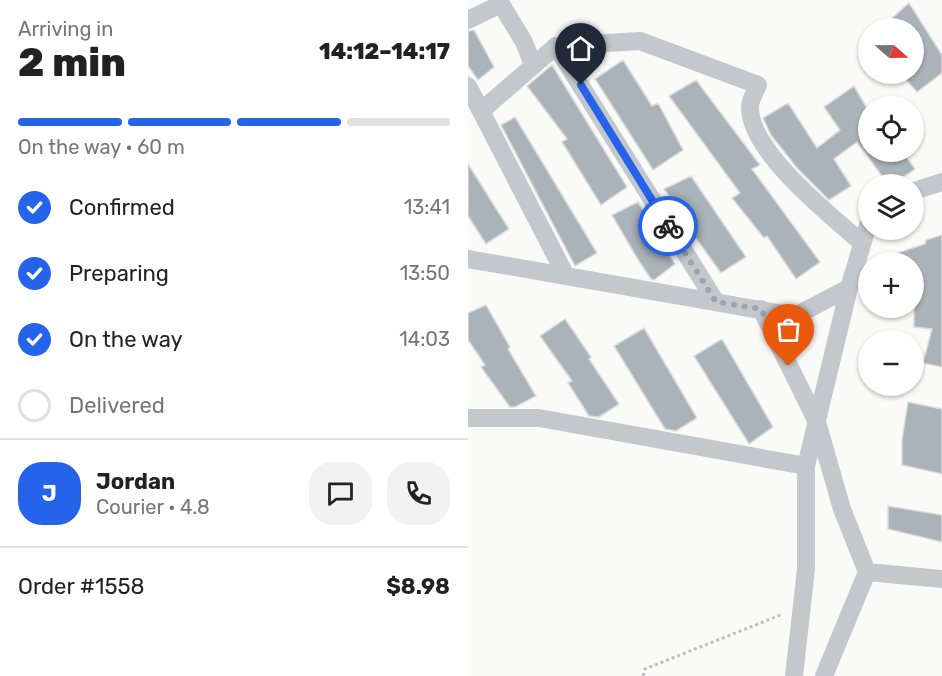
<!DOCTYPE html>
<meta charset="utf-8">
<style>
body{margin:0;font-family:Rubik,sans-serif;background:#f2f2f2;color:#222;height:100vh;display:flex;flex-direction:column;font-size:22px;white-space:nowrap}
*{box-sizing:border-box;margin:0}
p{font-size:20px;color:#767676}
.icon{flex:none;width:33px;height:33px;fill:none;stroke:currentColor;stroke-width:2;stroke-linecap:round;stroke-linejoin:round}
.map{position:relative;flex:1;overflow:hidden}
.panel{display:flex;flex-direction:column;background:#fff;width:468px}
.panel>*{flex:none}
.needle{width:39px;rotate:110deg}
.fabs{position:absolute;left:390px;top:18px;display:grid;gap:12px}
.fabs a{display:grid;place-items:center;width:66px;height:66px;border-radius:50%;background:#fff;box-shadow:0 2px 4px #0004;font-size:30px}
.pin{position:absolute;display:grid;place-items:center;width:51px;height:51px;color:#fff;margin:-62px -26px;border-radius:50% 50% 50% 0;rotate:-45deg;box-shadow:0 0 6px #0007}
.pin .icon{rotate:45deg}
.courier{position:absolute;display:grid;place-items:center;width:60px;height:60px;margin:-30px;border:4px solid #2563eb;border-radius:50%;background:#fff;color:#222;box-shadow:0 2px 8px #0007}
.headline em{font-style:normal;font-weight:800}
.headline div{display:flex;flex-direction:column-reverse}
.headline{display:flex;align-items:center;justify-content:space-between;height:102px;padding:0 18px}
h1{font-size:39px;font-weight:800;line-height:45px}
.bar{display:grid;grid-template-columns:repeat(4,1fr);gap:9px 6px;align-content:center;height:72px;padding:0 18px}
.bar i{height:8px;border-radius:4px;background:#e0e0e0}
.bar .on{background:#2563eb}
.bar p{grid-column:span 4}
.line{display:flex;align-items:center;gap:15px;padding:0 18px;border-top:2px solid #e0e0e0}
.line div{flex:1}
.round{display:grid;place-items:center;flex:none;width:63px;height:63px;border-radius:24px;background:#f2f2f2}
ol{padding:0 18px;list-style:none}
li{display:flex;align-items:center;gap:18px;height:66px}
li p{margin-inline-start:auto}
li .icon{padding:6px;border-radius:50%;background:#2563eb;color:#fff;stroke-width:4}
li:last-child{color:#767676}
li i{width:33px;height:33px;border:3px solid #e0e0e0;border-radius:50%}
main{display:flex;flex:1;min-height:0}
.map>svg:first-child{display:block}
</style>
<main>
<section class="panel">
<div class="headline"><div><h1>2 min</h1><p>Arriving in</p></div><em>14:12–14:17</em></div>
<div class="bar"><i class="on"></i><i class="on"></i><i class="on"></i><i></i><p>On the way · 60 m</p></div>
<ol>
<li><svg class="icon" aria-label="check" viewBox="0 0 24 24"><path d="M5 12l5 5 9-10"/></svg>Confirmed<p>13:41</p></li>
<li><svg class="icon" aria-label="check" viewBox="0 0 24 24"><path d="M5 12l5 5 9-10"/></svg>Preparing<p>13:50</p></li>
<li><svg class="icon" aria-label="check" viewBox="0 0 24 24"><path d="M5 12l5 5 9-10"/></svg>On the way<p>14:03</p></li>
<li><i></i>Delivered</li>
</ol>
<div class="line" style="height:108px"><b class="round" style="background:#2563eb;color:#fff">J</b><div><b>Jordan</b><p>Courier · 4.8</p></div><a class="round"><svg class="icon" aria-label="chat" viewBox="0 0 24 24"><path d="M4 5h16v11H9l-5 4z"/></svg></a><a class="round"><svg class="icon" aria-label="phone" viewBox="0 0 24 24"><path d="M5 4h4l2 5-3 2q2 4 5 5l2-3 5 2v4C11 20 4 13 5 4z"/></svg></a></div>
<div class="line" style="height:78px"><div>Order #1558</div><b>$8.98</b></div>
</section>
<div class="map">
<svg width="474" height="676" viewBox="0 0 474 676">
<rect width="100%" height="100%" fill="#fafaf8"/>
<!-- building -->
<path fill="#aab3b9" stroke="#dcdcda" stroke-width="1.5" d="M441,3L474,55V73L449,92L433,74H446V28H413Z
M6,30L26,67L10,80L0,66V31Z
M155,60L184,106L190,103L215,150L185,170L127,79Z
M84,65L159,187L133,205L94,142L99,139L59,86Z
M228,80L292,165L284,169L352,262L328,279L299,236L296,238L264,198L272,193L201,96Z
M386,86L400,110V152H435L447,169L425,184H420L389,142L366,159L383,186L361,200L329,168L303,135L295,118L320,103L349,148L372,130L356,107Z
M47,117L129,253L107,266L33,125Z
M0,164L41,229L18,244L0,216Z
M223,176L278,257L253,273L222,230L225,229L196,189Z
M170,202L207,264L186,280L183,279L169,258L144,215Z
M474,235V367L455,363L464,329L446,327V262H408V260L457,244L458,240Z
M18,305L42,347L40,349L68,396L47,407H42L13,367L17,365L0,340V313Z
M97,319L123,357L121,359L151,404L131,417L121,416L100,383L104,381L72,336Z
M176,328L229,418L208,431L197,429L146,346Z
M254,339L305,427L281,444L226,356Z
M440,402L474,409V474L434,465V440Z
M420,506L474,515V542L420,529Z"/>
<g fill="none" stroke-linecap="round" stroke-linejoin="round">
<!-- path -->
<path stroke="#bbbfc2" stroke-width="3" stroke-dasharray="3 3" stroke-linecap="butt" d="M175,676L177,669L315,614"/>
<!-- minor -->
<path stroke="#c3c8cc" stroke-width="18" d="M0,20L33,4L56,42L65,65
M88,46L248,302
M0,86L98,276
M13,111L88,46L172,41L290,85C287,92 282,100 282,107C281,151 362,215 394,243
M446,191L474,182
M0,259L327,316L381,288
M293,309L349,422L374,509L399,572L474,579
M0,418H71L338,466L381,288L400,225
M326,676L338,569V466
M356,676L399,572"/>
</g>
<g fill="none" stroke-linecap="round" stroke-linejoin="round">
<!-- done -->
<path stroke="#99a4ac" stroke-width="6" stroke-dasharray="0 10.8" d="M200,226L248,302L293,309L321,366"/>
<!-- route -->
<path stroke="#2563eb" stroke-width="8" d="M113,85L200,226"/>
</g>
</svg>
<div class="fabs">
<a><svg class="needle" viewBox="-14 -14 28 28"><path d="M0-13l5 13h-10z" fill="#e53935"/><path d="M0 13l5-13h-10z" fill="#767676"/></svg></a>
<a><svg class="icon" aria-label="locate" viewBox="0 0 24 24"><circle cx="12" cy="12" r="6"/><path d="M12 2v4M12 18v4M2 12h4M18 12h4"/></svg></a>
<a><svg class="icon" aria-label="layers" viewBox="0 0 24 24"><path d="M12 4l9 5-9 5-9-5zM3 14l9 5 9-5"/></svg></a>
<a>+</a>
<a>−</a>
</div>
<div class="pin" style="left:321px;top:366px;background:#ea580c"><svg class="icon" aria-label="bag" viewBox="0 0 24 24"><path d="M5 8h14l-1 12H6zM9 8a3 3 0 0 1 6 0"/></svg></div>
<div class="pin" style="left:113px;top:85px;background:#1f2937"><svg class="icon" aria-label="home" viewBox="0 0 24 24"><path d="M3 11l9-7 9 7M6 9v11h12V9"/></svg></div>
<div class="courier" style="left:200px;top:226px"><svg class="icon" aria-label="bike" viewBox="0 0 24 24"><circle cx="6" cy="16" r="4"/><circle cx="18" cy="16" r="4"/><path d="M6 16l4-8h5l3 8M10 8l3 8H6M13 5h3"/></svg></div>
</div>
</main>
